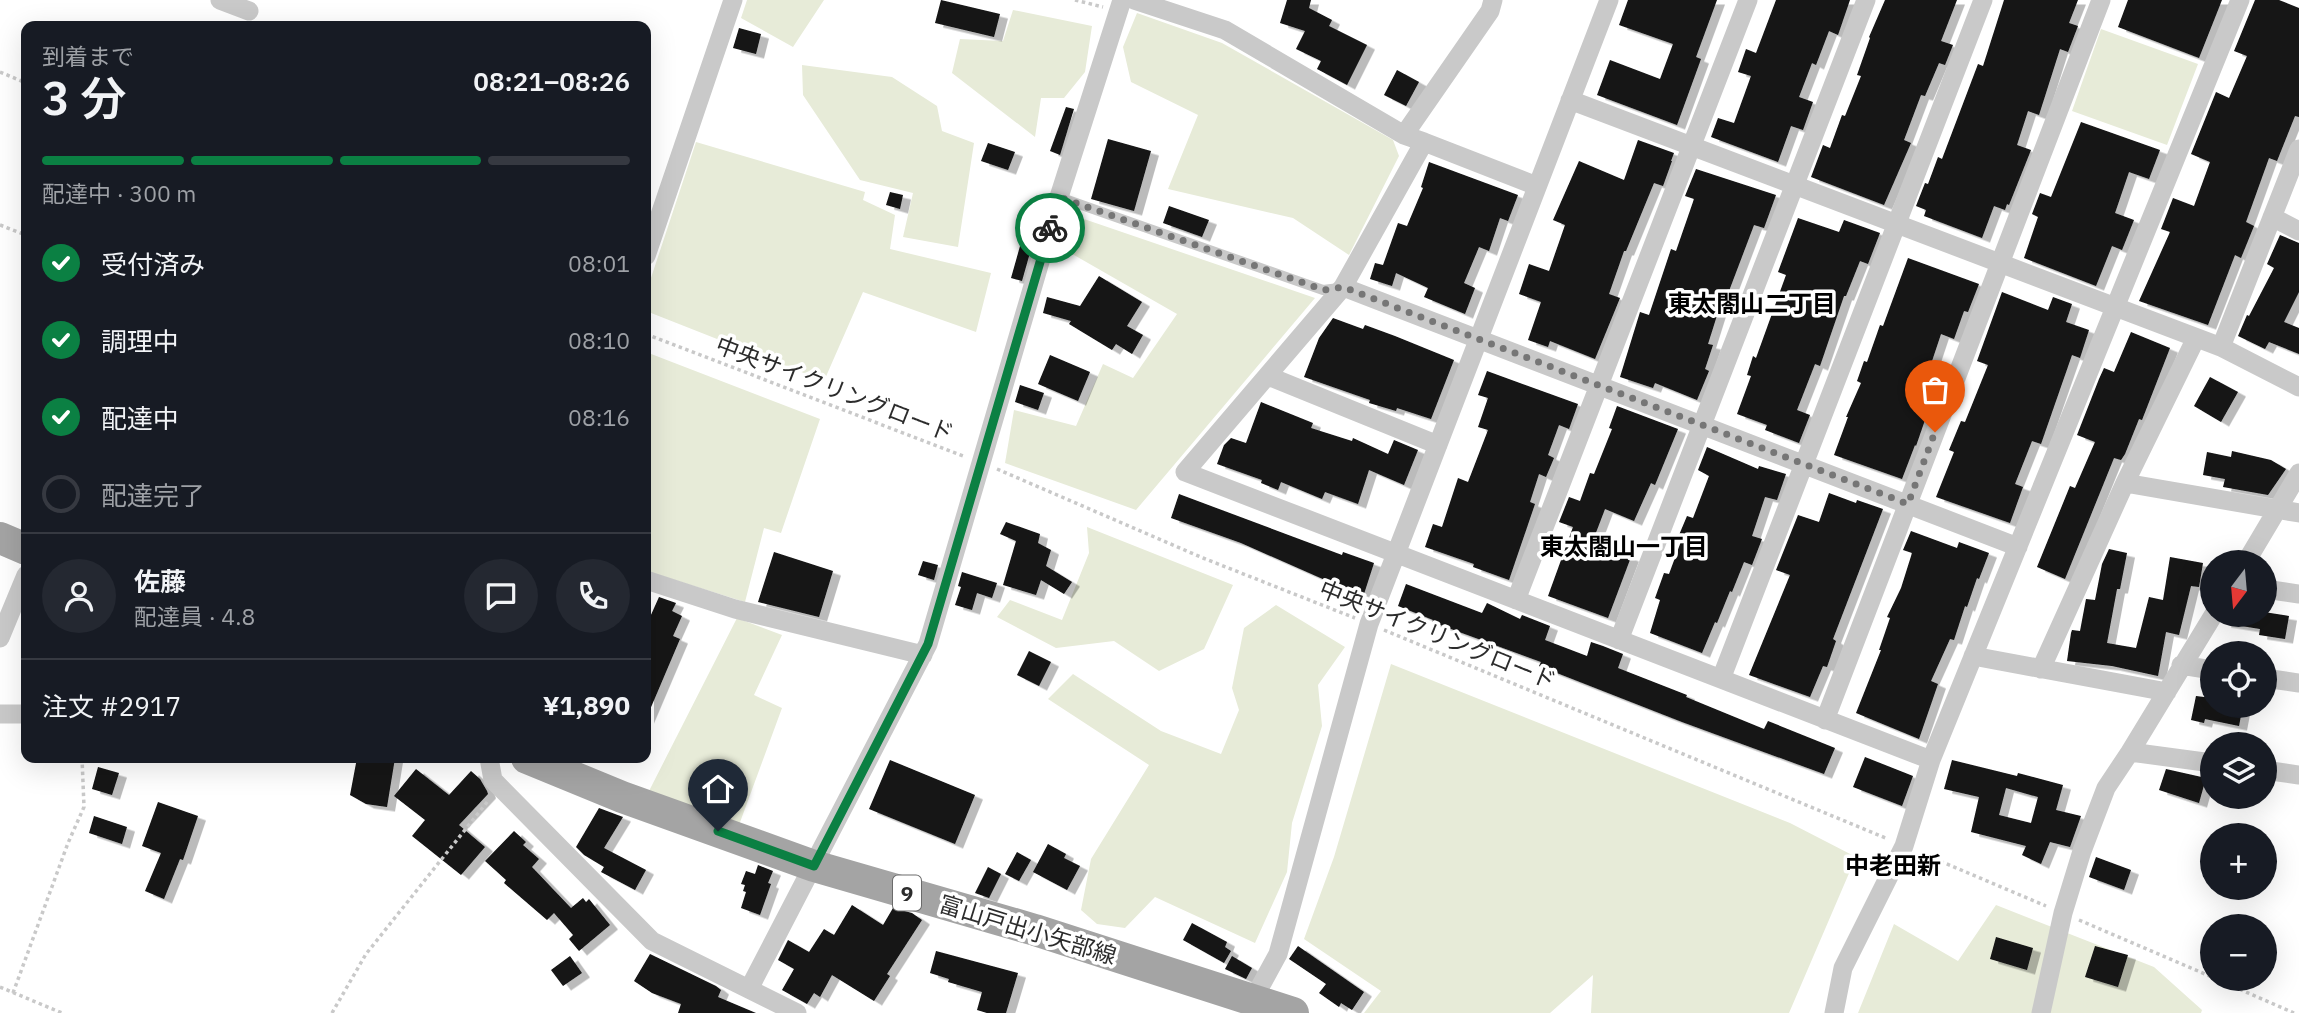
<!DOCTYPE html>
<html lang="ja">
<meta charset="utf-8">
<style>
body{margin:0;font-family:"IBM Plex Sans","Noto Sans JP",sans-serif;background:#242831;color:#f1f3f6;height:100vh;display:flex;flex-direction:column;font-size:26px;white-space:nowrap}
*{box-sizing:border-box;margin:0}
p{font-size:23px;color:#9ea1a6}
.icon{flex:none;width:38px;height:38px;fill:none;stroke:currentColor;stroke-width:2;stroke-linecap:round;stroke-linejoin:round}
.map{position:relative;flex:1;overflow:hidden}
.details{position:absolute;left:21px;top:21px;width:630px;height:742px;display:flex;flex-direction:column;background:#171b24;border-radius:14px;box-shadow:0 7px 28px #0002}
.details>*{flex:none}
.needle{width:46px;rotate:196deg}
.buttons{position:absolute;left:2200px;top:550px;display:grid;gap:14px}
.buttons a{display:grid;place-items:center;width:77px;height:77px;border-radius:50%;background:#171b24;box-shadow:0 7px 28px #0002;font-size:35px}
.pin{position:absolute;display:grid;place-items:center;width:60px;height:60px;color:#fff;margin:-72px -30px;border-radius:50% 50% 50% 0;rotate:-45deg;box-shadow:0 0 7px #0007}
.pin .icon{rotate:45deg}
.courier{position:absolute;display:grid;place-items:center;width:70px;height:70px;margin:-35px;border:5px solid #0b8043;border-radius:50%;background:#fff;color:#222;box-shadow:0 2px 9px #0007}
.head em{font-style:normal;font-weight:600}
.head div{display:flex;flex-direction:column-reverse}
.head{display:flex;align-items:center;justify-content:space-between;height:119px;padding:0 21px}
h1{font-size:46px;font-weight:600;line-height:52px}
.bar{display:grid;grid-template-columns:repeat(4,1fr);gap:10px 7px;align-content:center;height:84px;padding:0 21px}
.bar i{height:9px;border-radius:5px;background:#363941}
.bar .selected{background:#0b8043}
.bar p{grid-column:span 4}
.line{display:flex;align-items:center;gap:18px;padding:0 21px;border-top:2px solid #363941}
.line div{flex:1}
.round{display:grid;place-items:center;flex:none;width:74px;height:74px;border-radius:37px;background:#242831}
ol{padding:0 21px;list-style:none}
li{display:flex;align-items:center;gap:21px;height:77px}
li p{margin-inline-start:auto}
li .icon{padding:7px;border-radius:50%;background:#0b8043;color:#fff;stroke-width:4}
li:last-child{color:#9ea1a6}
li i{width:38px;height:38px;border:4px solid #363941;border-radius:50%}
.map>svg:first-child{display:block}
</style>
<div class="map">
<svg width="2299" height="1013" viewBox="0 0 2299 1013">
<defs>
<filter id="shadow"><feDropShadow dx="8" dy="4.5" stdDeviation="0" flood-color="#0004"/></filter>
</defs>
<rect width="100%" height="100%" fill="#fff"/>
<!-- green -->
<path fill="#e7ebd8" d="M747,0H824L793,47L741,18Z
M1013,10L1092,26L1085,72L1064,98H1041L1035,137L952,73L960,39L1003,41Z
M1137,13L1222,43L1393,140L1399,156L1349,255L1293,218L1168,189L1198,115L1131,82L1123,47Z
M2101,29L2198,64L2167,145L2072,111Z
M802,65L892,77L937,106L942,131L974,143L958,247L903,237L913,193L860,180L803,95Z
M696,142L865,192L863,200L895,215L890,249L991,273L976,332L863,292L824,381L646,311V293Z
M1081,218L1315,298L1136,510L1005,463L1014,410L1076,426L1103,364L1133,378L1177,314L1067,251Z
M646,352L820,419L781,533L764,528L745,602L646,571Z
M1087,527L1233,585L1204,649L1159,671L1114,641L1056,648L997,617L1010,600L1062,620L1089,553Z
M1276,605L1345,647L1318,685L1322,726L1292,823L1287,872L1255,943L1155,897L1125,928L1097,924L1081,910L1091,859L1149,765L1048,699L1073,674L1161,731L1221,754L1239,710L1232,688L1244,628Z
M737,618L782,635L754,695L782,708L739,825L649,791Z
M1391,664L1790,823L1856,857L1789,1013H1591L1593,975L1550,1013H1364L1381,991L1304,939L1334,857Z
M1996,905L2154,967L2202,1010L2201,1013H1858L1894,924L1958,961Z"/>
<!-- building -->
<path fill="#131313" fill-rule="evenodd" filter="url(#shadow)" d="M941,0L1000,14L994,37L935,23Z
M1287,0H1311L1309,8L1332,20L1329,26L1367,45L1347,85L1317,69L1321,61L1296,49L1305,31L1280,23Z
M1628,0H1717L1696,57L1701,59L1677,125L1597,95L1610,60L1660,79L1673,44L1619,25Z
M1776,0H1850L1838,35L1829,31L1816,65L1812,63L1799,97L1813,102L1803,130L1791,126L1778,162L1711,137L1718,118L1734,123L1751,76L1738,72L1746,49L1756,53Z
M1885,0H1957L1941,41L1953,45L1945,65L1939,63L1925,96L1921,95L1904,140L1911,143L1884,205L1811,177L1823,145L1830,148L1842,115L1845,116L1861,76L1857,75L1870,38L1869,37Z
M2004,0H2078L2069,23L2078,26L2068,52L2060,49L2039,115L2028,111L2017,145L2031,150L2009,205L2007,204L2005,210L1994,206L1982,238L1924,216L1926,210L1916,206L1925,183L1928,184L1938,157L1942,159L1978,64L1983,66Z
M2128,0H2222L2199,58L2118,27Z
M2255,0H2279L2299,8V117L2295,116L2277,161L2269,158L2246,222L2254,226L2241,258L2235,255L2208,325L2139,301L2170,232L2161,229L2173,198L2194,206L2210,162L2191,154L2216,92L2229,98L2247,56L2234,51Z
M739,28L761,34L756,54L733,48Z
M1397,70L1419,82L1406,106L1384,95Z
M1066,107L1074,109L1060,155L1050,151Z
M2081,122L2160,150L2149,179L2129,172L2115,213L2134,220L2122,250L2112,246L2096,286L2024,258L2038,217L2032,214L2040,193L2051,197Z
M1108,139L1151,151L1134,211L1091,199Z
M1638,140L1674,153L1671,161H1672L1663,186L1654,183L1626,251H1624L1609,294L1620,298L1595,359L1550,341L1548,347L1528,340L1541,302L1519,294L1529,264L1549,271L1565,225L1553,220L1579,161L1624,180Z
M988,143L1015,152L1008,170L981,161Z
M1429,162L1518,195L1508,221L1500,218L1489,251L1479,247L1464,283L1475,288L1465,314L1424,297L1428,288L1396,273L1392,286L1370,279L1375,263L1383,265L1398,223L1407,226L1423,188L1421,187Z
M1696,169L1776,195L1764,228L1754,225L1729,291L1725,290L1708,344L1713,345L1705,369L1709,371L1697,400L1655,383L1653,388L1620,377L1640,312L1649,315L1671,249L1676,251L1694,199L1685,196Z
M890,192L903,195L900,209L886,205Z
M1169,206L1209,220L1202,237L1163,223Z
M1798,218L1839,232L1844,220L1880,233L1868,264L1860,261L1846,296H1844L1820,366L1815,364L1797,410L1810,415L1799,443L1765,430L1767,425L1737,414L1751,376L1747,375L1753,356L1756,358L1786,275L1778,272Z
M2280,235L2299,243V292L2284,322L2299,328V354L2269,342L2265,349L2238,336L2247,315L2249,316L2274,268L2267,264Z
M1022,239L1033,242L1022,281L1011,278Z
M1908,258L1979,284L1968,312L1964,311L1954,339L1941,334L1927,376L1938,380L1922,419L1925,420L1916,446L1915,445L1902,479L1834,455L1848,417H1846L1861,383L1857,381L1864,361L1867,362L1880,325L1883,326Z
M1099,276L1142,302L1127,326L1143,335L1132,354L1116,344L1112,350L1069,324L1071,321L1043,313L1047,297L1080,306Z
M2002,292L2048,310L2053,297L2072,304L2066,322L2089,330L2080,358L2072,355L2041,444L2032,441L2015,484L2023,487L2010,523L1936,497L1954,452L1949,450L1961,421L1965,422L1988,365L1977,361Z
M1333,318L1363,329L1365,325L1395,336L1454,360L1431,419L1397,408L1396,411L1369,403L1370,400L1304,377L1319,338Z
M2131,332L2170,348L2142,420L2139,419L2125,454L2121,460L2114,458L2065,579L2037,567L2070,486L2075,488L2095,442L2077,435L2099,379L2104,368L2114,372Z
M1050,355L1090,372L1078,401L1038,384Z
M1487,371L1578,404L1569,429L1559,425L1548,455L1554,458L1546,477L1539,474L1530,502L1535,504L1509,580L1473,567L1474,564L1425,547L1433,524L1442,527L1458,478L1468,482L1488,430L1478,427L1488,398L1478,395Z
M2210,377L2238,392L2221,422L2194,406Z
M1020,385L1044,393L1038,410L1015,402Z
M1261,402L1313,423L1311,428L1352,441L1353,438L1388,454L1394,440L1418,450L1404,485L1369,470L1358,504L1325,492L1322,499L1281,482L1278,490L1261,483L1262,480L1217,464L1224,445L1231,438L1246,443Z
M1617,406L1678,429L1655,485L1651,483L1634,521L1605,509L1592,543L1631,557L1608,618L1548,596L1573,527L1559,522L1569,497L1580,501L1590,473L1594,474L1612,429L1609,428Z
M1707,447L1758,469L1759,466L1786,474L1777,500L1765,497L1752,536L1762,539L1752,565L1744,562L1732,592L1730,591L1717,623L1715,622L1702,653L1650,633L1660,600L1655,598L1664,573L1669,574L1683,536L1679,535L1687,516L1693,518L1709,476L1698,470Z
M2232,451L2271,460L2286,469L2268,495L2223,487L2225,479L2203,475L2207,452L2231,457Z
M1829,493L1856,503L1857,500L1883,509L1833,639L1836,641L1827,667L1823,666L1810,697L1749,675L1790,575L1776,570L1798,515L1819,522Z
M1179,494L1342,555L1343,552L1374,563L1364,594L1325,580L1241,543L1171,518Z
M1006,522L1040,534L1038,543L1051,550L1046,566L1072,582L1064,594L1041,580L1036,595L1003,585L1016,541L1000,534Z
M1911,531L1957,548L1959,542L1989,553L1979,579L1977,578L1967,607L1965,606L1954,640L1950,639L1931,681L1938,684L1919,739L1856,713L1881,650H1879L1890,618L1887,617L1901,588L1912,553L1903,550Z
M2109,549L2127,553L2120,589H2117L2107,643L2136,648L2149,597L2163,600L2170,557L2203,563L2199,587L2191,586L2179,635L2166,632L2158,676L2112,666L2067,661L2071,633L2072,630L2080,631L2086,599L2095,600L2102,564Z
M774,552L833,571L819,617L758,602Z
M923,561L938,565L934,580L918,575Z
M962,572L997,583L992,598L977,593L972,610L955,605L961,587L958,586Z
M1406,584L1482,613L1487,603L1520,619L1522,615L1550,626L1545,640L1587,656L1591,642L1603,646L1623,654L1618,668L1687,695L1686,697L1764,729L1768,721L1835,748L1824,774L1682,722L1539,666L1541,662L1432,622L1433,620L1398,606Z
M659,597L676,603L672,611L682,616L673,636L680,639L646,719V626Z
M2264,612L2289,616L2285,639L2259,635L2260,629L2223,623L2226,614H2264Z
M1029,651L1051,662L1039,686L1017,675Z
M2196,696L2212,698V705H2243L2239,726L2205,719L2204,723L2191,720Z
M1865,757L1913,776L1902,806L1853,787Z
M357,758H395L387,807L366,804L350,795Z
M890,760L975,795L955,844L869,809Z
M1952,760L2017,776L2018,773L2063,785L2056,810L2081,816L2070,847L2050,842L2041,864L2022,855L2026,846L1971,832L1979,797L1944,789ZM2006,788L2038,797L2031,823L1999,815Z
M98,767L119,773L112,795L92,789Z
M416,769L449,795L471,771L480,779L487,791L488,794L459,825L485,847L461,875L412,836L425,820L394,796Z
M2166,769L2206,778L2199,803L2159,790Z
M158,802L198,816L183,860L180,859L164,899L145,891L161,853L142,846Z
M599,808L623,817L604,848L646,870L635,890L601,872L604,867L584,855L576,847Z
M94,816L127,827L122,844L89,833Z
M514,831L526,842L523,845L539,859L532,867L571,908L583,898L586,902L589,899L610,925L579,951L569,939L573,935L554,913L547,920L504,883L506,880L485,861Z
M1048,844L1066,854L1064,858L1080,866L1067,890L1033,872Z
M1017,852L1031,860L1019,881L1005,874Z
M2096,857L2131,870L2124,890L2089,877Z
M758,865L773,871L768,883L771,884L760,915L741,908L746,892L743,891L745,885L741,884L746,871L755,874Z
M988,867L1001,874L989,898L975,893Z
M852,905L883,925L893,908L912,913L922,920L887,974L890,976L874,1001L832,975L820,997L814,993L807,1004L782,990L794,969L778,960L788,940L809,952L824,929L834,935Z
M1192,923L1227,942L1225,947L1231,951L1224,963L1183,940Z
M1996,937L2033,948L2027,970L1990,959Z
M1298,946L1364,992L1352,1010L1341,1003L1339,1007L1319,993L1326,984L1289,959Z
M2095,946L2128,955L2118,987L2085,977Z
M936,951L1018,973L1006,1013H987L977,1010L982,992L948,982L949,979L930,973Z
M650,954L716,986L721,990L718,997L756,1013H678L681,1004L652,993L634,981Z
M570,956L582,973L563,986L551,970Z
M1232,956L1252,968L1246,979L1225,969Z"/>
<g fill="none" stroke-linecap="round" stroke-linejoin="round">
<!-- path -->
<path stroke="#c9c9c9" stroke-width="3.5" stroke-dasharray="3.5 3.5" stroke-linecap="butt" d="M1075,0L1103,7
M0,72L26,83
M0,225L26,235
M646,334L963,456
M997,469L1203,558L1355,618
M1384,630L1888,839
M1921,853L2046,906
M2079,920L2212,977
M2214,978L2294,1013
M0,987L62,1013
M13,993L68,843L84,807L82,758
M332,1013L366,954L488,801"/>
<!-- lane -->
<path stroke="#c9c9c9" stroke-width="10" d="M1059,197L1323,290L1339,288"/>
<!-- street -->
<path stroke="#c9c9c9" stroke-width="19" d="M220,0L249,11
M1134,0L1225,30L1404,135L1424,142
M1570,100L2221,347L2299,387
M1404,135L1490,11L1493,0
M1537,186L1424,142L1343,287L1185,472L1931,760
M2272,217L2299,231
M646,256L733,0
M1343,287L2018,547
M2221,347L2299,149
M1268,376L1438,445
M2125,483L2299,513
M2246,562L2299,473
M646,580L735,609L923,655
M2264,589L2299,594
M1516,600L1748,0
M0,638L26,575
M1619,640L1866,0
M1973,656L2167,692
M2181,665L2212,670
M2041,669L2125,483L2196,338
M2264,678L2299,683
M1721,679L1983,0
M0,714H26
M1825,720L2101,0
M2130,752L2212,763
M489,758L493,780L652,941L797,1013
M2264,770L2299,775
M749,989L928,644L1059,197L1122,0
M1249,1007L1278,954L1369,624L1609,0
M1834,1013L1843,968L1904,846L1931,760L2240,0
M2041,1013L2063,913L2082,851L2106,788L2130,752L2214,614"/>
<!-- primary -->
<path stroke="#a4a4a4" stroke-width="32" d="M0,538L26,549
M527,758L622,797L814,866L1035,930L1293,1013"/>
</g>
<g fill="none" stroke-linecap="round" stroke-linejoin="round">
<!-- done -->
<path stroke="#767676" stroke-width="7" stroke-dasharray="0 12.6" d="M1050,228L1059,197L1324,290L1343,287L1908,504L1935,432"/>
<!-- route -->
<path stroke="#0b8043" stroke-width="9" d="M718,831L814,866L928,644L1050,228"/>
</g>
<g text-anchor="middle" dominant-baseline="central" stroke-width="7" stroke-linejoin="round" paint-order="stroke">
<!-- shield labels -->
<rect fill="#fff" stroke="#6b6b6b" stroke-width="2" x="893" y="875.5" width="28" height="35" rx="5"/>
<g font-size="21" font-weight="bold" fill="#2c2c2c">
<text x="907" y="893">9</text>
</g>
<!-- street labels -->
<g font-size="23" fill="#2c2c2c" stroke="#fff">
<text transform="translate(835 388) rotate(21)">中央サイクリングロード</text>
<text transform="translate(1438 634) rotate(22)">中央サイクリングロード</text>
<text transform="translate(1028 929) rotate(17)">富山戸出小矢部線</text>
</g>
<!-- neighbourhood labels -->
<g font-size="24" font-weight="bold" fill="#000" stroke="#fff">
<text x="1752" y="303">東太閤山二丁目</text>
<text x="1624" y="546">東太閤山一丁目</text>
<text x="1893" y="865">中老田新</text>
</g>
</g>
</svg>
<div class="buttons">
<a><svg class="needle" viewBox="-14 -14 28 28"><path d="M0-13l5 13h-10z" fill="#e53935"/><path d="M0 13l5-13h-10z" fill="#9ea1a6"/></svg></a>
<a><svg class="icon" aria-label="locate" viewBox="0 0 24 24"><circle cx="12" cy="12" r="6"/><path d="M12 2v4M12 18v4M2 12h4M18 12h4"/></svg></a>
<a><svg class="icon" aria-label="layers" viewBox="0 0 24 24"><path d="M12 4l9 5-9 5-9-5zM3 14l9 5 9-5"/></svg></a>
<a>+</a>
<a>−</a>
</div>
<div class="pin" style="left:1935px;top:432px;background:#ea580c"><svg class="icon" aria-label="bag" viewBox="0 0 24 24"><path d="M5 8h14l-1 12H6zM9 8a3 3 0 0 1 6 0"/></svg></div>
<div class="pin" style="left:718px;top:831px;background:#1f2937"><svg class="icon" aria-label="home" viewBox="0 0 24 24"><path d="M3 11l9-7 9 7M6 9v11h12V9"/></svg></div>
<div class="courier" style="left:1050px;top:228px"><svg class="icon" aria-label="bike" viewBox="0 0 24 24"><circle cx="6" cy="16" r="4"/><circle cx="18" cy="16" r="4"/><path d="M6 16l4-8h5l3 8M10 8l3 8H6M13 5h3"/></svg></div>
<section class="details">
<div class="head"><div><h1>3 分</h1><p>到着まで</p></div><em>08:21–08:26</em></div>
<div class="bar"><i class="selected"></i><i class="selected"></i><i class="selected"></i><i></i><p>配達中 · 300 m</p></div>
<ol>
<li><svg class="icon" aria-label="check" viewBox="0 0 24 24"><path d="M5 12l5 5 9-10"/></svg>受付済み<p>08:01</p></li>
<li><svg class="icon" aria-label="check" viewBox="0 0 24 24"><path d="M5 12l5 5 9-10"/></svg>調理中<p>08:10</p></li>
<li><svg class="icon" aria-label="check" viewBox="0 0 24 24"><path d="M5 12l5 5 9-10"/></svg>配達中<p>08:16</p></li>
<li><i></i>配達完了</li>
</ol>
<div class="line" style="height:126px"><a class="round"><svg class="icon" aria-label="person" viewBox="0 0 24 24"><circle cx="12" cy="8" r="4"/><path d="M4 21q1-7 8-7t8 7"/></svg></a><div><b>佐藤</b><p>配達員 · 4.8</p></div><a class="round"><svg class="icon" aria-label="chat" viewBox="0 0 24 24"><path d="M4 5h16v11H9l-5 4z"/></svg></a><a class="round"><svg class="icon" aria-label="phone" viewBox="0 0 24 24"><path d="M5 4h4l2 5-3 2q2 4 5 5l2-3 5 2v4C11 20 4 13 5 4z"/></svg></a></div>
<div class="line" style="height:91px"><div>注文 #2917</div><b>¥1,890</b></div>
</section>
</div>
